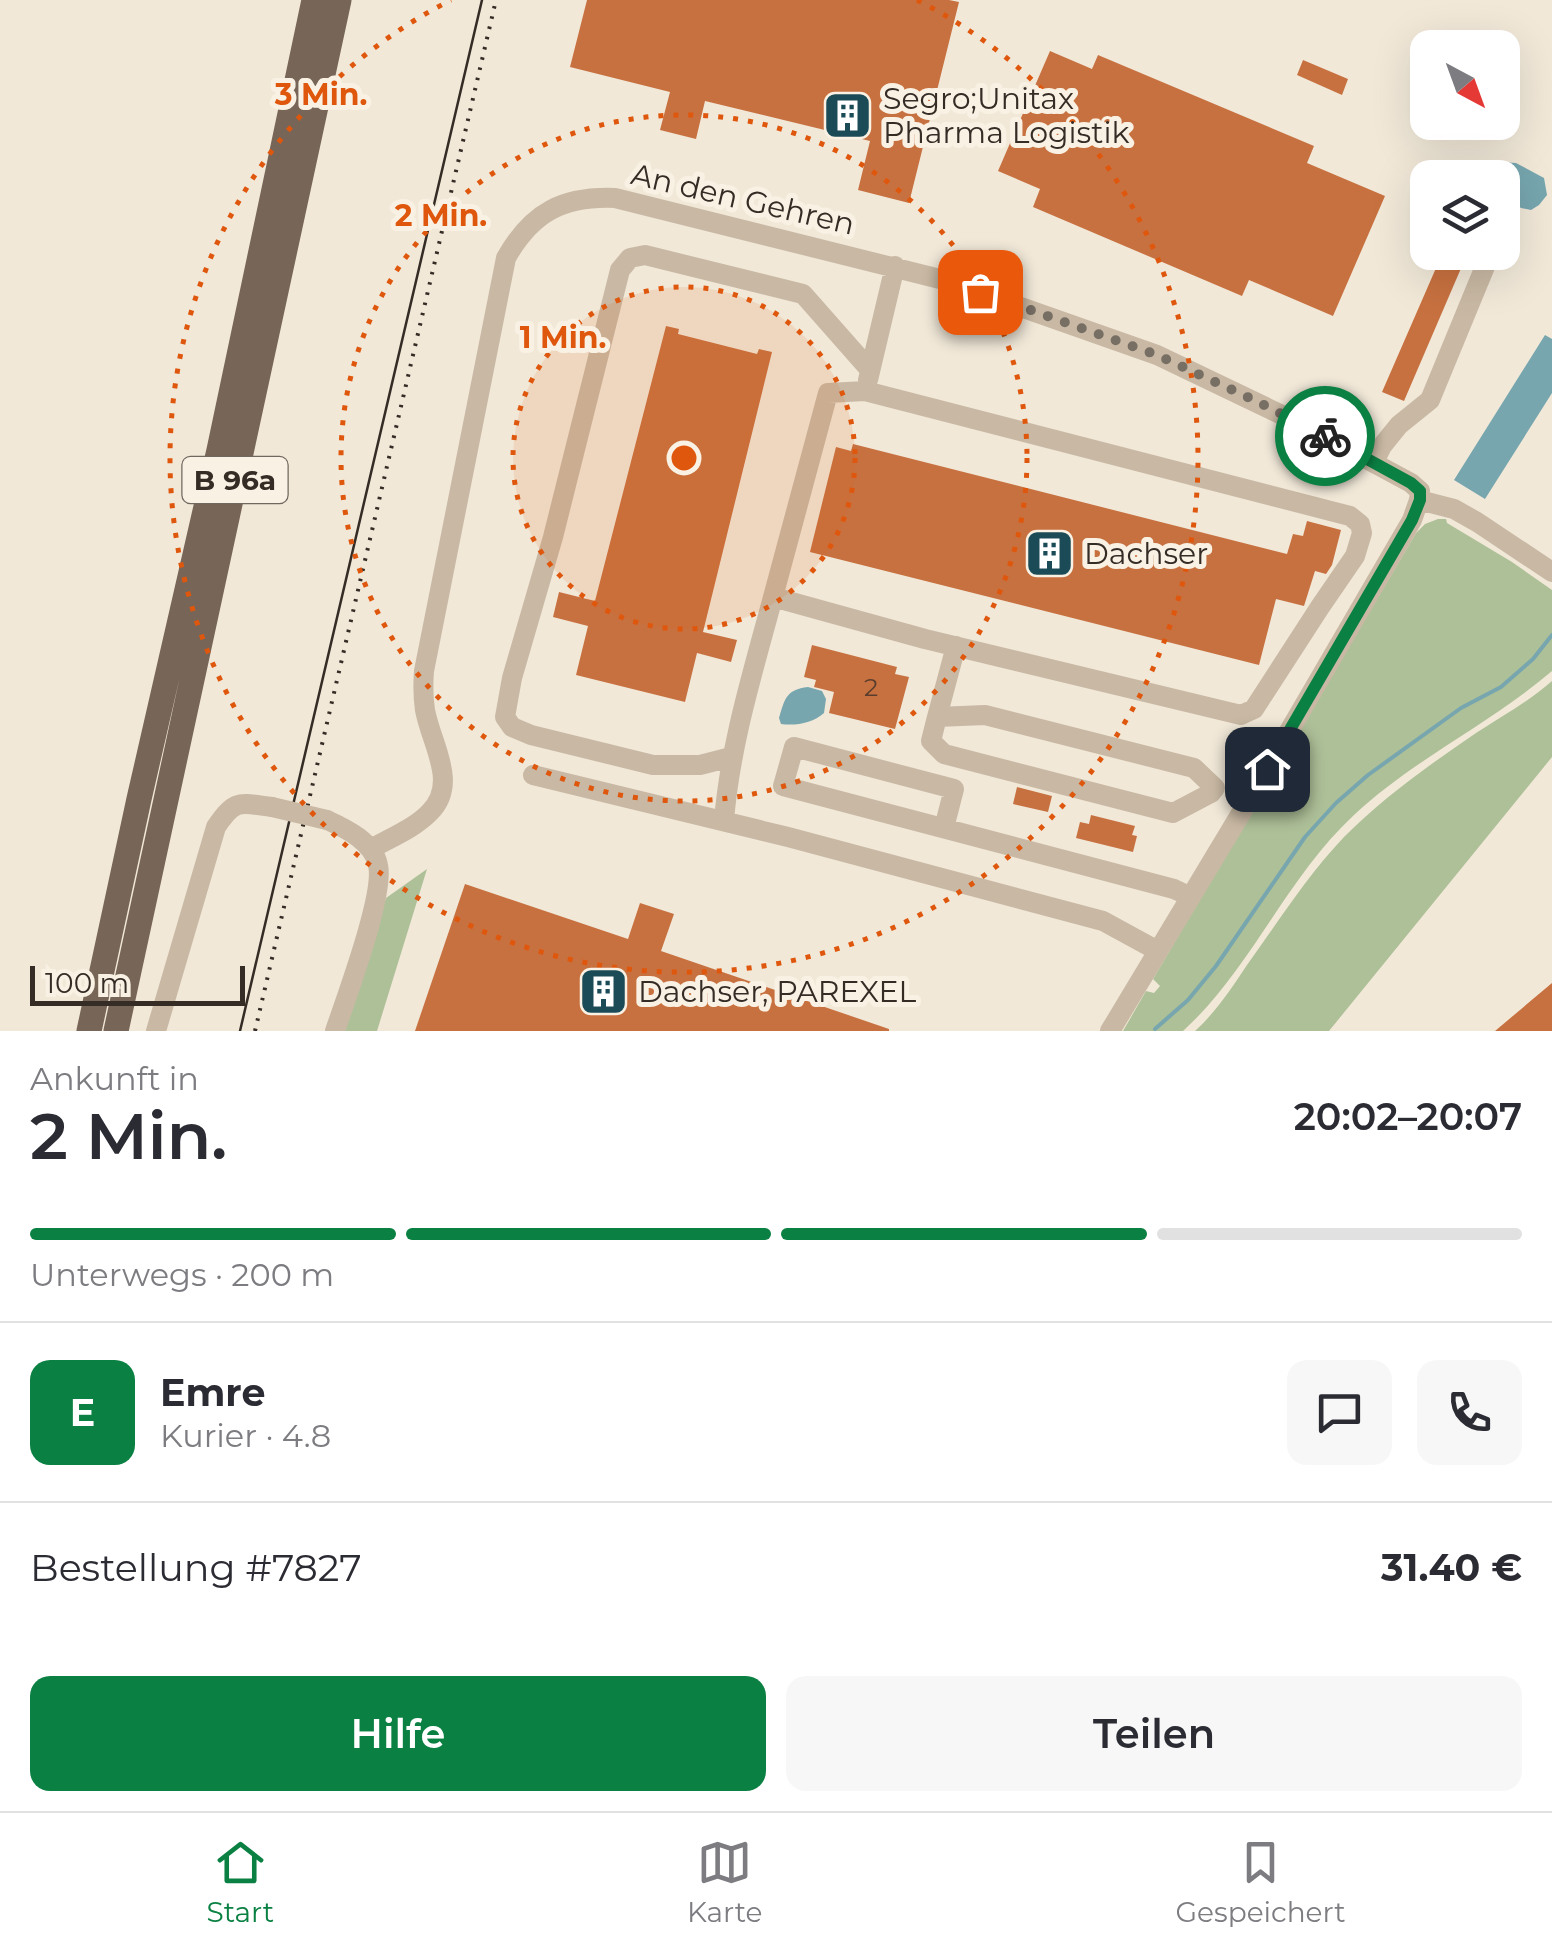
<!DOCTYPE html>
<html lang="de">
<meta charset="utf-8">
<style>
body{margin:0;font-family:Montserrat,sans-serif;background:#f7f7f7;color:#2b2b33;height:100vh;display:flex;flex-direction:column;font-size:38px;white-space:nowrap}
*{box-sizing:border-box;margin:0}
p{font-size:32px;color:#7c7c81}
.icon{flex:none;width:55px;height:55px;fill:none;stroke:currentColor;stroke-width:2;stroke-linecap:round;stroke-linejoin:round}
.map{position:relative;height:1031px;overflow:hidden}
.side{display:flex;flex-direction:column;background:#fff;flex:1}
.side>*{flex:none}
.needle{width:65px;rotate:139deg}
.controls{position:absolute;left:1410px;top:30px;display:grid;gap:20px}
.controls a{display:grid;place-items:center;width:110px;height:110px;border-radius:20px;background:#fff;box-shadow:0 10px 40px #0002;font-size:50px}
.scale{position:absolute;left:30px;bottom:25px;width:215px;box-sizing:border-box;padding-left:10px;border:5px solid #352c26;border-top:0;font-size:28px;line-height:35px;white-space:nowrap;color:#352c26;-webkit-text-stroke:8px #f9f2e4;paint-order:stroke}
.pin{position:absolute;display:grid;place-items:center;width:85px;height:85px;color:#fff;margin:-42px;border-radius:20px;box-shadow:0 5px 15px #0006}
.courier{position:absolute;display:grid;place-items:center;width:100px;height:100px;margin:-50px;border:8px solid #0b8043;border-radius:50%;background:#fff;color:#222;box-shadow:0 2px 12px #0007}
.summary em{font-style:normal;font-weight:600}
.summary div{display:flex;flex-direction:column-reverse}
.summary{display:flex;align-items:center;justify-content:space-between;height:170px;padding:0 30px}
h1{font-size:65px;font-weight:600;line-height:75px}
.bar{display:grid;grid-template-columns:repeat(4,1fr);gap:15px 10px;align-content:center;height:120px;padding:0 30px}
.bar i{height:12px;border-radius:8px;background:#e1e1e2}
.bar .selected{background:#0b8043}
.bar p{grid-column:span 4}
.line{display:flex;align-items:center;gap:25px;padding:0 30px;border-top:2px solid #e1e1e2}
.line div{flex:1}
.round{display:grid;place-items:center;flex:none;width:105px;height:105px;border-radius:20px;background:#f7f7f7}
.cta{display:flex;gap:20px;margin-top:auto;padding:20px 30px}
.cta a{flex:1;height:115px;border-radius:20px;background:#0b8043;color:#fff;font-size:40px;font-weight:600;line-height:115px;text-align:center}
.cta a+a{background:#f7f7f7;color:#2b2b33}
.tab-bar{display:flex;justify-content:space-around;align-items:center;height:140px;border-top:2px solid #e1e1e2;background:#fff;font-size:28px;color:#7c7c81}
.tab-bar a{display:grid;justify-items:center;gap:5px}
.tab-bar .selected{color:#0b8043}
.map>svg:first-child{display:block}
</style>
<div class="map">
<svg width="1552" height="1031" viewBox="0 0 1552 1031">
<rect width="100%" height="100%" fill="#f1e8d8"/>
<!-- green -->
<path fill="#aec098" d="M1438,519H1446L1447,523L1512,562L1552,590V671C1490,724 1414,759 1354,815C1286,878 1251,969 1183,1031H1123L1146,991L1154,993L1160,986L1153,979L1416,533L1425,524Z
M1552,681V757L1329,1031H1195C1216,1012 1231,989 1247,965C1278,922 1307,876 1344,837C1384,797 1429,765 1476,733C1502,716 1528,702 1552,681Z
M427,869L377,1031H344L386,898Z"/>
<!-- water -->
<path fill="#77a6af" d="M1502,162L1516,163L1544,178L1547,195L1539,205L1531,210L1521,208L1503,195L1502,178L1490,177L1493,169Z
M1545,335L1552,339V393L1485,499L1454,480Z
M808,687L822,691L826,699L824,713C813,723 796,726 781,724L779,718C785,698 786,690 808,687Z"/>
<g fill="none" stroke-linecap="round" stroke-linejoin="round">
<!-- stream -->
<path stroke="#77a6af" stroke-width="4" d="M1155,1029L1188,1000L1216,966L1305,837L1336,803L1368,775L1461,708L1501,687L1533,659L1552,635"/>
</g>
<!-- building -->
<path fill="#c87140" d="M587,0H949L959,2L909,203L858,190L870,141L705,101L696,139L660,130L670,92L570,67Z
M1050,51L1092,69L1098,55L1314,146L1307,163L1385,196L1333,316L1249,280L1242,296L1033,207L1040,189L998,171Z
M1303,60L1348,79L1342,95L1297,75Z
M1443,252H1468L1404,401L1382,392Z
M666,326L679,329L678,334L757,354L759,349L772,352L703,632L737,640L731,662L697,653L685,702L576,675L588,626L553,617L559,592L595,601Z
M853,444L1287,554L1293,534L1303,536L1307,521L1341,530L1332,565L1326,574L1315,571L1304,606L1276,599L1259,665L810,552L836,447L851,451Z
M812,645L897,667L895,674L909,677L895,729L829,713L834,692L814,687L816,680L804,677Z
M1017,787L1052,796L1048,812L1013,804Z
M1091,815L1135,826L1132,835L1137,836L1133,852L1076,838L1080,822L1089,824Z
M465,884L628,939L640,903L674,914L661,951L889,1029V1031H415Z
M1552,983V1031H1495Z"/>
<g fill="none" stroke-linecap="round" stroke-linejoin="round">
<!-- minor -->
<path stroke="#c9b9a4" stroke-width="20" d="M1502,225L1505,219
M868,380L895,266
M865,391L1350,516L1360,524L1362,533L1355,556L1320,607L1254,709L1241,715L925,639L773,597L828,393Z
M1374,462L1382,446L1399,425L1430,400L1491,252
M1419,500L1454,509L1477,522L1552,572
M985,715L1194,768L1215,788L1211,793L1173,813L944,754L931,741L937,717Z
M937,717L956,646
M731,757L700,765H653L531,735L512,727L505,717L512,678L553,537L620,270L630,258L645,255L803,294L870,370
M533,775L788,837L1103,921L1158,951
M327,820C347,829 373,842 378,865C385,894 346,998 335,1031
M724,821C730,745 753,672 773,597
M944,828L954,789L794,747L783,786L1174,889L1191,897
M371,849C390,838 415,828 430,812C459,783 431,744 425,710C423,697 423,684 424,671L506,258C532,212 563,196 615,198L944,280L1157,355L1307,427L1411,483L1420,491L1419,500
M156,1031L216,827C235,798 240,803 272,807
M1110,1031L1249,800L1412,520L1419,500"/>
<!-- major -->
<path stroke="#776557" stroke-width="25" d="M89,1031L139,799L219,450L314,0
M116,1031L339,0"/>
<!-- tram -->
<path stroke="#352c26" stroke-width="2.5" d="M240,1031L482,0"/>
<!-- rail -->
<path stroke="#352c26" stroke-width="4" stroke-dasharray="2.5 8" stroke-linecap="butt" d="M255,1031L496,0"/>
<!-- minor-bridge -->
<path stroke="#c9b9a4" stroke-width="20" d="M272,807L327,820"/>
</g>
<g fill="none" stroke-linecap="round" stroke-linejoin="round">
<!-- done -->
<path stroke="#776e64" stroke-width="10" stroke-dasharray="0 18" d="M980,292L1157,355L1254,400L1325,436"/>
<!-- route -->
<path stroke="#0b8043" stroke-width="12" d="M1267,769L1412,520L1420,500V491L1411,483L1325,436"/>
</g>
<!-- distance rings -->
<circle cx="684" cy="458" r="171" fill="#df570d" fill-opacity=".12"/>
<g fill="none" stroke="#df570d" stroke-width="5" stroke-dasharray="5 10">
<circle cx="684" cy="458" r="171"/>
<circle cx="684" cy="458" r="343"/>
<path d="M917 0A514 514 0 1 1 451 0"/>
</g>
<!-- icons -->
<defs>
<symbol id="building-square" viewBox="-11 -11 22 22"><rect x="-9" y="-9" width="18" height="18" rx="4" fill="#1b4b56" stroke="#f9f2e4"/><path d="M-4-6H4V6H1V3H-1V6H-4ZM-2.5-4.3h1.7v1.8h-1.7ZM.8-4.3h1.7v1.8H.8ZM-2.5-1h1.7V.8h-1.7ZM.8-1h1.7V.8H.8Z" fill="#fff"/></symbol>
</defs>
<g fill-rule="evenodd">
<use href="#building-square" x="820" y="88" width="55" height="55"/>
<use href="#building-square" x="1022" y="526" width="55" height="55"/>
<use href="#building-square" x="576" y="964" width="55" height="55"/>
</g>
<g text-anchor="middle" dominant-baseline="central" stroke-width="10" stroke-linejoin="round" paint-order="stroke">
<!-- number labels -->
<g font-size="25" fill="#5a3d2c">
<text x="871" y="687">2</text>
</g>
<!-- shield labels -->
<rect fill="#f9f2e4" stroke="#70675f" stroke-width="2.5" x="182.5" y="457" width="105" height="46" rx="8"/>
<g font-size="28" font-weight="bold" fill="#352c26">
<text x="235" y="480">B 96a</text>
</g>
<!-- poi labels -->
<g font-size="30" fill="#352c26" stroke="#f9f2e4" text-anchor="start">
<text x="883" y="98">Segro;Unitax<tspan x="883" dy="34">Pharma Logistik</tspan></text>
<text x="1084" y="553">Dachser</text>
<text x="638" y="991">Dachser, PAREXEL</text>
</g>
<!-- street labels -->
<g font-size="30" fill="#352c26" stroke="#f9f2e4">
<text transform="translate(743 199) rotate(13)">An den Gehren</text>
</g>
</g>
<circle cx="684" cy="458" r="15" fill="#df570d" stroke="#f9f2e4" stroke-width="5"/>
<g font-size="30" text-anchor="middle" font-weight="bold" fill="#df570d" stroke="#f9f2e4" stroke-width="10" stroke-linejoin="round" paint-order="stroke">
<text x="321" y="105">3 Min.</text>
<text x="441" y="226">2 Min.</text>
<text x="563" y="348">1 Min.</text>
</g>
</svg>
<div class="controls">
<a><svg class="needle" viewBox="-14 -14 28 28"><path d="M0-13l5 13h-10z" fill="#e53935"/><path d="M0 13l5-13h-10z" fill="#7c7c81"/></svg></a>
<a><svg class="icon" aria-label="layers" viewBox="0 0 24 24"><path d="M12 4l9 5-9 5-9-5zM3 14l9 5 9-5"/></svg></a>
</div>
<div class="scale">100 m</div>
<div class="pin" style="left:980px;top:292px;background:#ea580c"><svg class="icon" aria-label="bag" viewBox="0 0 24 24"><path d="M5 8h14l-1 12H6zM9 8a3 3 0 0 1 6 0"/></svg></div>
<div class="pin" style="left:1267px;top:769px;background:#1f2937"><svg class="icon" aria-label="home" viewBox="0 0 24 24"><path d="M3 11l9-7 9 7M6 9v11h12V9"/></svg></div>
<div class="courier" style="left:1325px;top:436px"><svg class="icon" aria-label="bike" viewBox="0 0 24 24"><circle cx="6" cy="16" r="4"/><circle cx="18" cy="16" r="4"/><path d="M6 16l4-8h5l3 8M10 8l3 8H6M13 5h3"/></svg></div>
</div>
<section class="side">
<div class="summary"><div><h1>2 Min.</h1><p>Ankunft in</p></div><em>20:02–20:07</em></div>
<div class="bar"><i class="selected"></i><i class="selected"></i><i class="selected"></i><i></i><p>Unterwegs · 200 m</p></div>
<div class="line" style="height:180px"><b class="round" style="background:#0b8043;color:#fff">E</b><div><b>Emre</b><p>Kurier · 4.8</p></div><a class="round"><svg class="icon" aria-label="chat" viewBox="0 0 24 24"><path d="M4 5h16v11H9l-5 4z"/></svg></a><a class="round"><svg class="icon" aria-label="phone" viewBox="0 0 24 24"><path d="M5 4h4l2 5-3 2q2 4 5 5l2-3 5 2v4C11 20 4 13 5 4z"/></svg></a></div>
<div class="line" style="height:130px"><div>Bestellung #7827</div><b>31.40 €</b></div>
<div class="cta"><a>Hilfe</a><a>Teilen</a></div>
</section>
<nav class="tab-bar">
<a class="selected"><svg class="icon" aria-label="home" viewBox="0 0 24 24"><path d="M3 11l9-7 9 7M6 9v11h12V9"/></svg>Start</a>
<a><svg class="icon" aria-label="map" viewBox="0 0 24 24"><path d="M3 6l6-2 6 2 6-2v14l-6 2-6-2-6 2zM9 4v14M15 6v14"/></svg>Karte</a>
<a><svg class="icon" aria-label="saved" viewBox="0 0 24 24"><path d="M7 4h10v16l-5-4-5 4z"/></svg>Gespeichert</a>
</nav>
